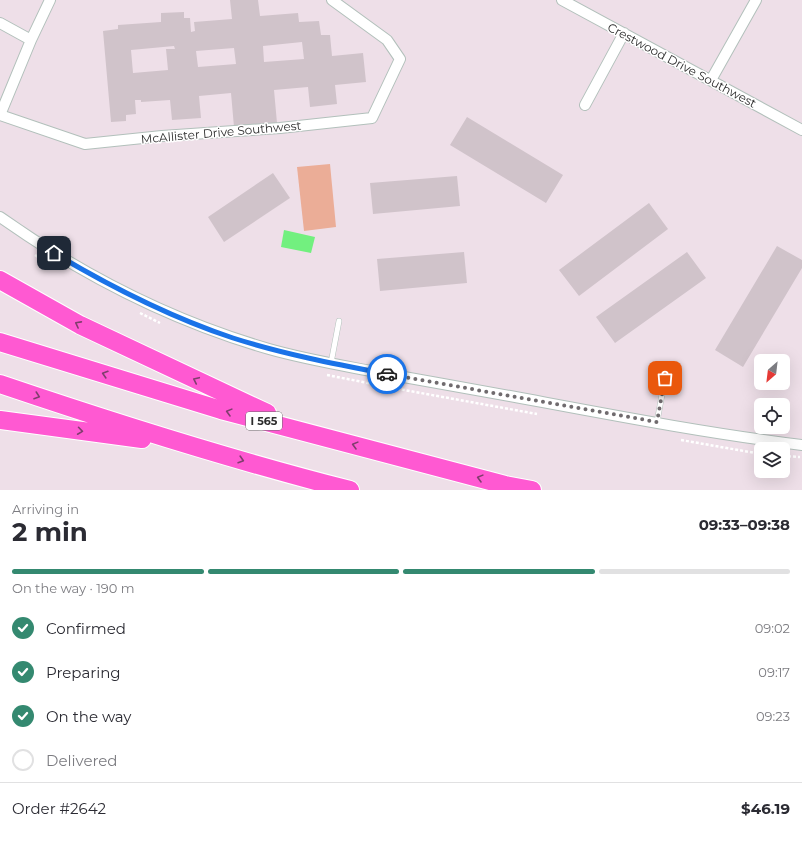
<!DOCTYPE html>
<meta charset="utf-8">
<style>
body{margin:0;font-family:Montserrat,sans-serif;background:#f2f2f3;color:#2b2b33;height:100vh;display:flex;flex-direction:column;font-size:15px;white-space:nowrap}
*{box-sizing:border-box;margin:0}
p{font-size:13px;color:#7c7c81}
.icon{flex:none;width:22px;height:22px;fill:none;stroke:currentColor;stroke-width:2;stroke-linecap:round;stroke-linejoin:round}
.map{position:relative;height:490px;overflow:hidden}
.side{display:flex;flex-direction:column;background:#fff;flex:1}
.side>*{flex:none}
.needle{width:26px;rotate:208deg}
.controls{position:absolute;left:754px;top:354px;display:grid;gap:8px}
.controls a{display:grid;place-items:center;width:36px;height:36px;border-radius:6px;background:#fff;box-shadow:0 4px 16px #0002;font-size:20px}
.pin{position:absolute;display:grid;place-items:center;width:34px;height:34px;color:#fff;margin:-17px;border-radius:8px;box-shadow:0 2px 6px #0006}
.courier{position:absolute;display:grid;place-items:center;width:40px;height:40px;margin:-20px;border:3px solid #1a73e8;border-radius:50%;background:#fff;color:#222;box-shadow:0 1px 5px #0007}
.headline em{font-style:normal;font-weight:700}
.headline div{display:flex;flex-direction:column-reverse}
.headline{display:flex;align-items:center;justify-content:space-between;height:68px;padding:0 12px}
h1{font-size:26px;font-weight:700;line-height:30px}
.bar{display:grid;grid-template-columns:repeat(4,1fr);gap:6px 4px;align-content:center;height:48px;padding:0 12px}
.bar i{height:5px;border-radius:3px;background:#e1e1e2}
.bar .on{background:#348970}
.bar p{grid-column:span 4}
.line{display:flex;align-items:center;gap:10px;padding:0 12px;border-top:1px solid #e1e1e2}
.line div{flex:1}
ol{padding:0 12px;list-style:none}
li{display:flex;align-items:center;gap:12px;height:44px}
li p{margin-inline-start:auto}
li .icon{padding:4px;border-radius:50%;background:#348970;color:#fff;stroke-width:4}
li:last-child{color:#7c7c81}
li i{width:22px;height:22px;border:2px solid #e1e1e2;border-radius:50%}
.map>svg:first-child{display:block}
</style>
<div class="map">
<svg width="802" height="490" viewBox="0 0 802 490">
<rect width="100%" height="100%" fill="#eedfe8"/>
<!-- pitch -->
<path fill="#ebad97" d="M330,164L336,227L304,231L297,167Z"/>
<!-- water -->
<path fill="#72f07f" d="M284,230L315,237L311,253L281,247Z"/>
<!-- building -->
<path fill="#d0c3ca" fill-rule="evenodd" d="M230,0H258L260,16L298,13L299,22L319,21L321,35H330L332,56L363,53L366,82L335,85L337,104L310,107L308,87L274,90L277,123L234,127L231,93L199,96L201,118L172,120L170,100L141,102V100H135L136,114L126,115V121L111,122L103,31L118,29V25L161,22V13L184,12V18H190L191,32L195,31L194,22L232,19ZM302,42L304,59L264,62L263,46ZM174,46L175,49H166L168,70L133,73L131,50ZM234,48L236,64L198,67L196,51Z
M467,117L563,175L546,203L450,145Z
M273,173L290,198L224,242L208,217Z
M457,176L460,206L373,214L370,183Z
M649,203L668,229L579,296L559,270Z
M777,246L802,260V268L743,367L715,350Z
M464,252L467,283L380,291L377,259Z
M687,252L706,278L615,343L596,317Z"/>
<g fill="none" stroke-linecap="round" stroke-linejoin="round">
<defs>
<path id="service" d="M331,363L339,321
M657,422L665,378"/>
<path id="minor" d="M50,0L31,40L0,115L85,144L162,136L280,128L372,118L400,59L387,40L332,0
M562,0L802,130
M0,23L31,40
M711,80L756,0
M585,105L624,33
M0,217C82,275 172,321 269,349C304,359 340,365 376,372C421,380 465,388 510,396C607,414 704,433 802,445"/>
<path id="motorway" d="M0,280L80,325L267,413
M0,342L221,410L505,485L532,490
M0,384C115,423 232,460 350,490
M0,420L142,439"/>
</defs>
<!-- service casing -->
<use href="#service" stroke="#b2c0bb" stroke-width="6"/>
<!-- minor casing -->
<use href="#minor" stroke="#b2c0bb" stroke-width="12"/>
<!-- motorway casing -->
<use href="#motorway" stroke="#fff" stroke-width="20"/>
<!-- path -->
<path stroke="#fff" stroke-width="2.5" stroke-dasharray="3 2" stroke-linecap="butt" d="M35,255L49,264
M140,313L160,323
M327,375L373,384
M382,386L537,414
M681,440L761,454
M783,456L800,457"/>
<!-- service -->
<use href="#service" stroke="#fff" stroke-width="5"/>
<!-- minor -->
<use href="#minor" stroke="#fff" stroke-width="10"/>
<!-- motorway -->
<use href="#motorway" stroke="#ff59d2" stroke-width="18"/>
</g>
<!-- one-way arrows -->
<defs><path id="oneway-chevron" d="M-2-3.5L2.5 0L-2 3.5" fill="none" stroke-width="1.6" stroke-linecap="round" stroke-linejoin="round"/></defs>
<g stroke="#803e6e">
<use href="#oneway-chevron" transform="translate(78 324) rotate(-152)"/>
<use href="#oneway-chevron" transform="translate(105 374) rotate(-163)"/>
<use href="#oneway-chevron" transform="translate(196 380) rotate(-155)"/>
<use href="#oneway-chevron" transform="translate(37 396) rotate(19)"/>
<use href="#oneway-chevron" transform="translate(229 412) rotate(-165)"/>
<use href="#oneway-chevron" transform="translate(80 431) rotate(8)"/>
<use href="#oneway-chevron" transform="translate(355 445) rotate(-165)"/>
<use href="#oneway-chevron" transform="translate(241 460) rotate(17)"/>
<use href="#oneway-chevron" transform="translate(480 478) rotate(-165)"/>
</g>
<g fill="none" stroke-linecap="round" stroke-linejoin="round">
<!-- done -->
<path stroke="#706b6e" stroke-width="4" stroke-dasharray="0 7.2" d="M387,374L657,422L665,378"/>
<!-- route -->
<path stroke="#1a73e8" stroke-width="5" d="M54,253C111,287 170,317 233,338C283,354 335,364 387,374"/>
</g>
<g text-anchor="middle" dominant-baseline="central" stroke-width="3" stroke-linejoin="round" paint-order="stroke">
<!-- shield labels -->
<rect fill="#fff" stroke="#6b6b6b" stroke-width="1" x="246" y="412" width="36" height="18" rx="3"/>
<g font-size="11" font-weight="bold" fill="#2c2c2c">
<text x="264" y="421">I 565</text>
</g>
<!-- street labels -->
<g font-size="12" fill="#2c2c2c" stroke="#fff">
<text transform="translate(682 65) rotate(28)">Crestwood Drive Southwest</text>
<text transform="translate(221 132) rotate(-5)">McAllister Drive Southwest</text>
</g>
</g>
</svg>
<div class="controls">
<a><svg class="needle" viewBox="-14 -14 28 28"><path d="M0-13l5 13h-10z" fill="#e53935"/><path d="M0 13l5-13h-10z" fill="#7c7c81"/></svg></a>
<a><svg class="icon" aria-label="locate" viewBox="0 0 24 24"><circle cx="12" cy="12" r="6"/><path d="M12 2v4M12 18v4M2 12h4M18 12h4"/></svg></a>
<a><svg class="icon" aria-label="layers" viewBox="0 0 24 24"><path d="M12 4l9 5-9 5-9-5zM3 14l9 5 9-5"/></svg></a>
</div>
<div class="pin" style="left:665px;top:378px;background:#ea580c"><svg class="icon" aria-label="bag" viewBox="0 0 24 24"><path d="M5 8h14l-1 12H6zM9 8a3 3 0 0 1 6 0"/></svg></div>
<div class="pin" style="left:54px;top:253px;background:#1f2937"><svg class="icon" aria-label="home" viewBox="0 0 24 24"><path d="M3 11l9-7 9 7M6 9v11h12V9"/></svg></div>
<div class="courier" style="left:387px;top:374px"><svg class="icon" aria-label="car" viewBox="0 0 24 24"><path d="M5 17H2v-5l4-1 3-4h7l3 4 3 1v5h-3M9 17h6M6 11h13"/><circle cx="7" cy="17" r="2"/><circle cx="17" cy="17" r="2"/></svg></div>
</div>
<section class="side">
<div class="headline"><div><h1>2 min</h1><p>Arriving in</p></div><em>09:33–09:38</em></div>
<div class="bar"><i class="on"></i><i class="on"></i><i class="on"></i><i></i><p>On the way · 190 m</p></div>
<ol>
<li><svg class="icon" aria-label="check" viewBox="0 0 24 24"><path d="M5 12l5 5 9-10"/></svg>Confirmed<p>09:02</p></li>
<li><svg class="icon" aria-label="check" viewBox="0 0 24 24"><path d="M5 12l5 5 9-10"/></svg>Preparing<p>09:17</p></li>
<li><svg class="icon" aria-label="check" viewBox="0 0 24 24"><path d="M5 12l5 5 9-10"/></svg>On the way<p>09:23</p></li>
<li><i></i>Delivered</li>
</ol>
<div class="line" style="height:52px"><div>Order #2642</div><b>$46.19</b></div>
</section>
